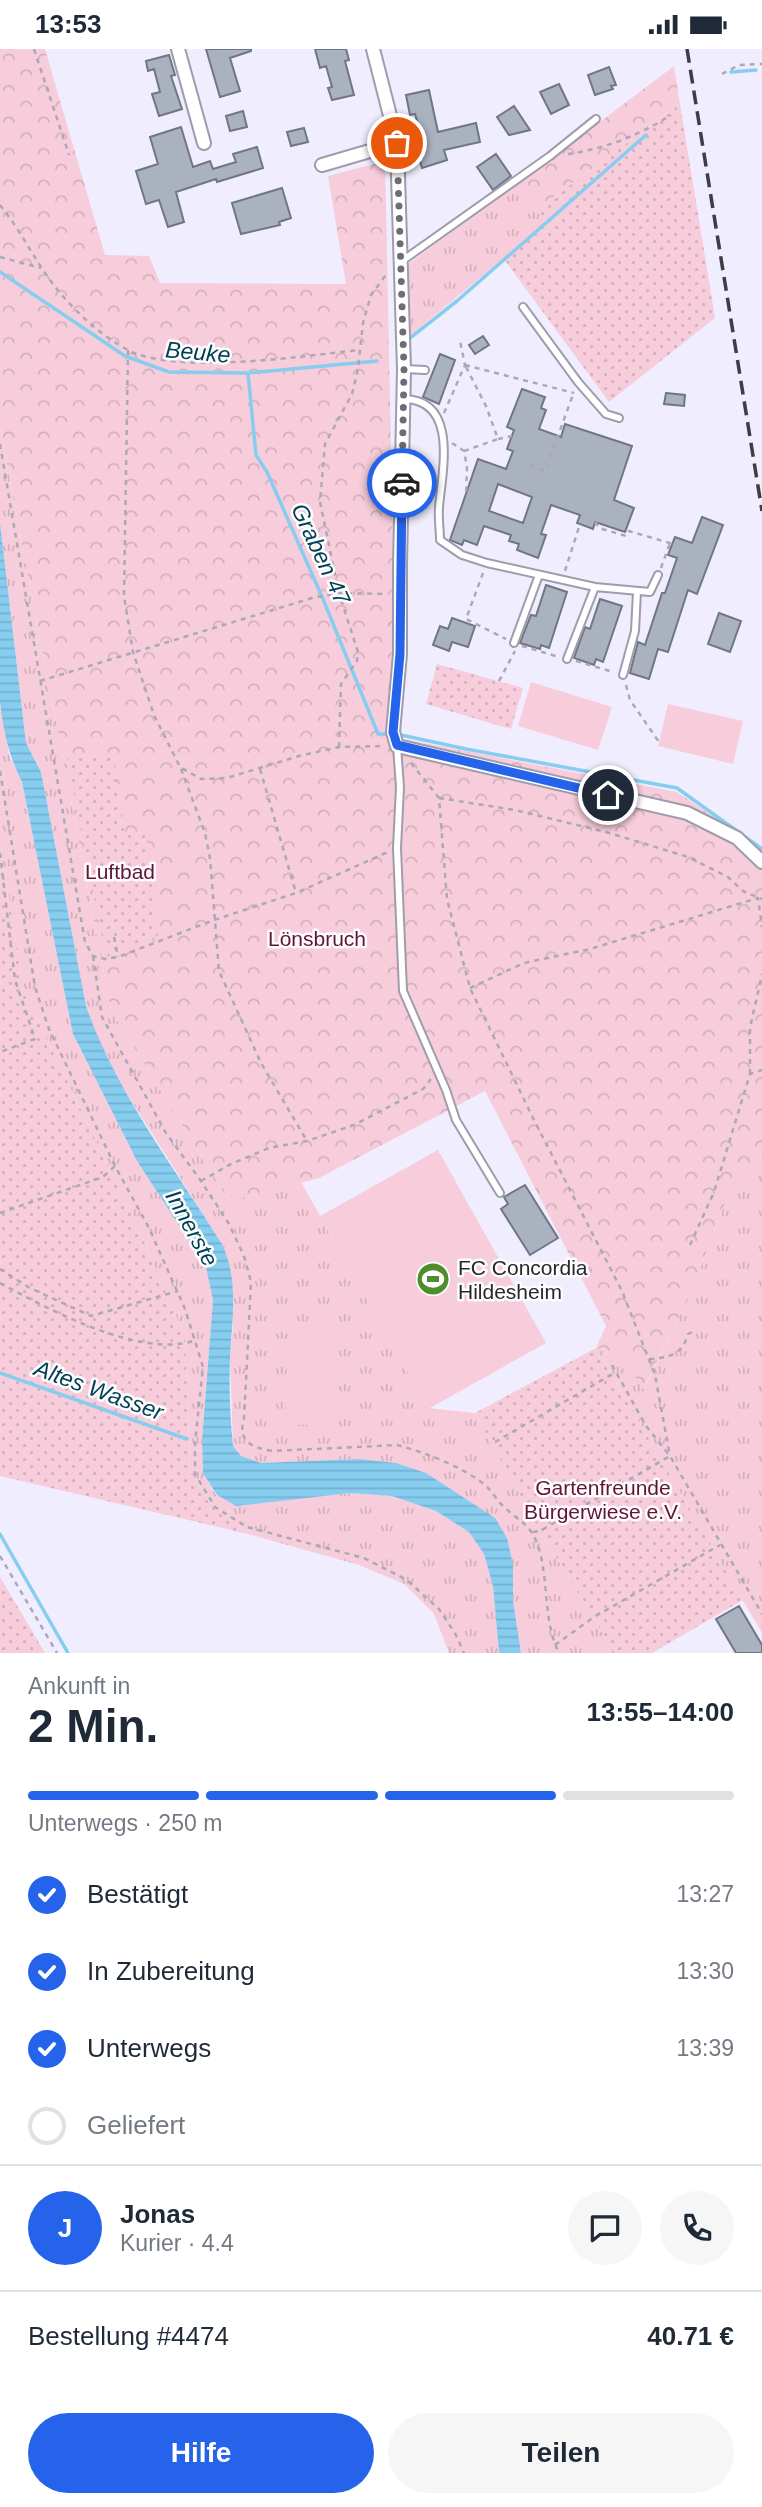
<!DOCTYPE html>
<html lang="de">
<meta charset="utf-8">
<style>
body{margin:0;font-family:Arial,sans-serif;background:#f6f6f7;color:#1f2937;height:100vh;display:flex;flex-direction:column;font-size:26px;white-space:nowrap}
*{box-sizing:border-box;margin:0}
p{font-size:23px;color:#747a83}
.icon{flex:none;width:38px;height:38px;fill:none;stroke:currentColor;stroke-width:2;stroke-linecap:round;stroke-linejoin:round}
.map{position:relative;height:1604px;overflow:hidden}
.sheet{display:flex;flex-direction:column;background:#fff;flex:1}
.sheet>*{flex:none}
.pin{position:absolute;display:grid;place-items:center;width:60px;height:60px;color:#fff;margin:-30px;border:4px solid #fff;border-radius:50%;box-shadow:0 2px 7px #0007}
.courier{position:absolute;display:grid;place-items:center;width:70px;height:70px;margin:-35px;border:5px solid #2563eb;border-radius:50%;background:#fff;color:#222;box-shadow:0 2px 9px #0007}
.headline em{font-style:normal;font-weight:700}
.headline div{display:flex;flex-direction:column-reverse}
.headline{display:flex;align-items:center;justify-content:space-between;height:119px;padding:0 28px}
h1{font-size:46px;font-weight:700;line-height:52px}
.bar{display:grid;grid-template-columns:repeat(4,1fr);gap:10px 7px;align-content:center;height:84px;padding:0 28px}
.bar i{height:9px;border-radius:5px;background:#e0e1e3}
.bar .on{background:#2563eb}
.bar p{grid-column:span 4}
.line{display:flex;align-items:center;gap:18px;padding:0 28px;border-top:2px solid #e0e1e3}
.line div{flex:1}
.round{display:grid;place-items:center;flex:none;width:74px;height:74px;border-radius:37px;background:#f6f6f7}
ol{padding:0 28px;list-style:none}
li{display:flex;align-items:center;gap:21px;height:77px}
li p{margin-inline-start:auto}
li .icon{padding:7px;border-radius:50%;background:#2563eb;color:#fff;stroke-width:4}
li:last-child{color:#747a83}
li i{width:38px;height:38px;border:4px solid #e0e1e3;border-radius:50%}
.action{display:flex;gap:14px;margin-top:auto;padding:14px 28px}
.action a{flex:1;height:80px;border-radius:42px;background:#2563eb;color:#fff;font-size:28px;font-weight:700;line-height:80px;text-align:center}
.action a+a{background:#f6f6f7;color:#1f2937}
.status{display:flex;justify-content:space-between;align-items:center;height:49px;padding:0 35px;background:#fff;direction:ltr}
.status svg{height:19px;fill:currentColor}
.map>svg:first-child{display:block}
</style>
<div class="status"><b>13:53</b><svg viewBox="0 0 49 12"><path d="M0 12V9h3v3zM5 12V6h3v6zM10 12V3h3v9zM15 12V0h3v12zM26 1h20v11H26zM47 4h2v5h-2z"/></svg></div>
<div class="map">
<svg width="762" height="1604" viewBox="0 0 762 1604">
<defs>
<pattern id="grass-tufts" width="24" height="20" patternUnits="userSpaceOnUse" patternTransform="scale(1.75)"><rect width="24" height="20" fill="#f7cddb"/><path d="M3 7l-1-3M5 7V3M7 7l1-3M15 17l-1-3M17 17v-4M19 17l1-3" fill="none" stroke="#d4b0bc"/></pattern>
<pattern id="forest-crowns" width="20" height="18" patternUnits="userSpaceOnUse" patternTransform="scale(1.75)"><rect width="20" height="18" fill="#f7cddb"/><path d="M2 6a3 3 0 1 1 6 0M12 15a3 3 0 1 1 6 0" fill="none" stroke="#d4b0bc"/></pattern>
<pattern id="park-dots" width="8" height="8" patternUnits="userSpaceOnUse" patternTransform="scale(1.75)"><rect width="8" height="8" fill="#f7cddb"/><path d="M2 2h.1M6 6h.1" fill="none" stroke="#d4b0bc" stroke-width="1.8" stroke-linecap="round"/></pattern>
<pattern id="water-rules" width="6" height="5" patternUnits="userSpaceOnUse" patternTransform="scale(1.75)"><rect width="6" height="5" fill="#86cdf0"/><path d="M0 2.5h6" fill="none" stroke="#74b0ce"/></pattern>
</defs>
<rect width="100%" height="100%" fill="#f0edfe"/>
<!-- grass -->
<path fill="url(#grass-tufts)" d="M519,134L546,175L407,289L404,218Z
M0,379L111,961L229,1152L301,1133L428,1359L475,1364L540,1482L615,1604H521L513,1552V1516L396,1414L359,1410L261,1414L240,1407L233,1397L230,1309L233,1276L222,1195L120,1034L97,990L86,957L41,723L26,694L0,474Z
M0,653L9,706L22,733L73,985L137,1112L206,1218L213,1251L202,1391L203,1423L216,1446L236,1456L350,1444L392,1447L436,1462L469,1483L484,1505L493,1537L499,1604H449L434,1565L404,1535L359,1516L248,1485L211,1454L190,1423L185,1288L141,1185L24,943L0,794Z
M762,1105V1584L596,1299L623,1306L644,1340L691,1244L725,1154Z"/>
<!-- forest -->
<path fill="url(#forest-crowns)" d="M0,0H45L105,206L149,207L160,234L346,235L328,127L385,112L395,592L388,687L677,743L762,800V1105L725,1154L691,1244L643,1341L623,1306L596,1299L606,1277L485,1042L319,1129L229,1152L111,961L0,379Z
M674,17L680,55L536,161L519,134Z"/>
<!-- park -->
<path fill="url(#park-dots)" d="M680,55L715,269L609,353L504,210L546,176L536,161Z
M437,615L523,639L511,680L426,655Z
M113,703L125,784L146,785L158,887L106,908L67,710Z
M0,794L24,943L141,1185L185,1288L190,1423L211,1454L248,1485L0,1427Z
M596,1299L743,1551L652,1604H615L540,1482L475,1364Z
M0,1528L45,1604H0Z"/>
<!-- pitch -->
<path fill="#f7cddb" d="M531,633L612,658L598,701L518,677Z
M668,655L743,672L733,715L658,697Z
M438,1101L546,1294L428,1360L320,1167Z
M288,1280L336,1282L333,1377L285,1375Z"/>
<!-- water -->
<path fill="url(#water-rules)" d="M0,474L26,694L41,723L86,957C116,1043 174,1118 222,1195C239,1231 232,1270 230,1309C229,1338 230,1368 233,1397L241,1407L261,1414L359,1410L396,1414L426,1424L495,1469L507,1489L513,1516V1552L521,1604H499L493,1537L484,1505L469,1483L436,1462L392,1447L350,1444L236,1457L217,1446L203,1424L202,1391L213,1251L206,1218L137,1112L73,985L22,733C8,705 4,684 0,653Z"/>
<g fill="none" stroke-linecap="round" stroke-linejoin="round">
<!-- stream -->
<path stroke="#86cdf0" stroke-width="3.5" d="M731,23L756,21
M0,223L125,307L169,323L248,324L377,312
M410,289L457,252L646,86
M248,324L256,406L267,423L323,550L378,685H390
M401,686L466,700L677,739L762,800
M0,1324L187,1390
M0,1485L68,1604"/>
</g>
<!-- building -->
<path fill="#aab2c0" stroke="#6f7684" stroke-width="2" fill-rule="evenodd" d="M206,0H251V2L230,9L240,42L220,48Z
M315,0H346L349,11L345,12L354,46L332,51L328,39L332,38L326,17L320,19Z
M169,6L175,26L171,27L182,60L159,67L152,45L160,43L154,20L148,22L146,12Z
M609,18L616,36L611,37L613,40L595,46L588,26Z
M559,35L569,56L551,65L540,43Z
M429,41L438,83L476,74L480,93L444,101L447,111L422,119L419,109L423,108L421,100L425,99L415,65L410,66L406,46Z
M514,57L530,81L509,86L497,68Z
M243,62L247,78L230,82L226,67Z
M181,78L193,118L210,112L213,120L236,113L233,105L257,98L263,119L217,133L216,130L176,143L184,173L168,178L159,151L146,155L136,122L158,115L150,88Z
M304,79L308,93L291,97L287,83Z
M496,105L511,127L493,141L477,118Z
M282,139L291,169L279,173L280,176L241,185L232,154Z
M483,287L489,296L475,305L469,296Z
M440,305L455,311L439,355L423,348Z
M522,340L545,348L541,359L546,361L539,380L561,388L565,375L632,397L614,451L634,459L625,483L595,473L593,480L577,474L580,466L551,456L541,485L546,486L538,509L517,501L519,495L509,492L511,486L484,477L477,496L464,491L462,496L450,491L478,410L506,420L513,402L507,400L514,381L507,378ZM498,435L532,448L523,474L489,462Z
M666,344L685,346L684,357L664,355Z
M702,468L723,476L697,545L688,541L668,603L658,600L649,630L630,624L638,593L645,596L662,544H665L677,509L668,506L675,488L692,494Z
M546,536L567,543L549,599L541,596L540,600L520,594L531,566L536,567Z
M600,550L622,557L603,613L596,610L594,616L574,609L585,578L590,580Z
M719,564L741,572L730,603L708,595Z
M452,569L475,577L468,598L452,593L449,602L433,596L440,577L448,580Z
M525,1136L558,1189L530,1206L501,1160L508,1155L504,1148Z
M739,1557L762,1596V1604H736L716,1570Z"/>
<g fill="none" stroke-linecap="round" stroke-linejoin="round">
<defs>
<path id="lane" d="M402,212L550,107L596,70
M523,258L578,333L606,365L619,369
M404,320L425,321
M404,350C459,351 442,423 439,458C438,469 440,480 440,491L462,506L487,514L595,538L650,543L658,526
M514,594L539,526
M567,610L595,538
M623,626L635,582L637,542
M397,697L400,738L397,799L403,942L446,1041L456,1071L500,1144"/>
<path id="street" d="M178,0L204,94
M373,0L397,94L404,320L400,516V605L393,683L397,697L687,764L737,789L762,813
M322,116L397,94"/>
</defs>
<!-- lane casing -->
<use href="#lane" stroke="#9f9cab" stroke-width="10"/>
<!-- street casing -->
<use href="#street" stroke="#9f9cab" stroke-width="16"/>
<!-- path -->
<path stroke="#aba9b6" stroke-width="2.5" stroke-dasharray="5 5" stroke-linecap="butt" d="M34,0L69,106
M722,25L739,16L762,15
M568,105C604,100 640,86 671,66
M0,156C23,184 37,217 61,245C79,266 101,286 126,300C174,327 302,307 359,301
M0,208L41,219
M128,301L124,547L133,603L154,666L180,718L201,730L227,729L299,707L339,698L385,697
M465,316L574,344
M444,364L465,316L460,292
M498,390L512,387
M452,394L464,402L467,418L466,445
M0,395L85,893L93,907L105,910L118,908L214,871L296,844L388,803
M464,402L498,390L486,357L465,316
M530,416L545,422L574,343
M595,473L599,479L626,487L629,482L673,495
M661,519L670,494
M565,522L580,475
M483,524L466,570L506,590
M522,597L559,608
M576,612L613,623
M40,632L312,549L339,544L387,545
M499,632L515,602
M626,636L630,651L659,693
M339,698L341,635L357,612L358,603L339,544L320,453L325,395L352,345L358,320L363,274L371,246L388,223
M411,714L439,749L447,850L470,939L535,1073L622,1242L655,1326L670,1407
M181,720L205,784L210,809L219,922L261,1014L307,1092
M260,720L296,844
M0,722L35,938L49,980L115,1117L149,1179L185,1260L203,1318L195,1394V1425L215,1458L247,1478L364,1509L407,1531L439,1560L456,1586L464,1604
M439,749L515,761L606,783L688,808L728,828L743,842L762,850
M0,804L15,931L35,990L0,1003
M114,888L118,908
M93,907L102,968L166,1084L201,1132L229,1175L244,1207L251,1233L244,1370C237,1393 253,1399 273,1402L397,1396C424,1403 469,1420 488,1439C493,1444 497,1451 502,1456C518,1472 532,1475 539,1500C549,1534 543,1572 559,1604
M470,939L524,914L590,900L758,849L762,878
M750,1025V979L762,925
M201,1132L231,1115L269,1099L307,1092L354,1076L423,1040L431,1030
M0,1164L103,1128L115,1117
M690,1196L714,1143L750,1025L762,1021
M0,1220L30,1239L91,1267L178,1242
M0,1234C48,1260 142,1311 196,1291
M649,1310C669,1309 683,1305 688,1285L696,1281
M612,1316L646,1377L670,1407L762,1565
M495,1393L616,1323
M533,1483L540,1482L670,1407
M0,1507L57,1604
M555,1596L594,1568L720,1496"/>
<!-- lane -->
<use href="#lane" stroke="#fff" stroke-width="6"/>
<!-- street -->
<use href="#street" stroke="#fff" stroke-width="12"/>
<!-- rail -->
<path stroke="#3e3d44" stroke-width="3.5" stroke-dasharray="14 7" stroke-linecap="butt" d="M687,0L762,462"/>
</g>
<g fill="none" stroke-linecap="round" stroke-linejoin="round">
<!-- done -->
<path stroke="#6e6c76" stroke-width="7" stroke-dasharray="0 12.6" d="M397,94L404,320L402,434"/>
<!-- route -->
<path stroke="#2563eb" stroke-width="9" d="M402,434L400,605L393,683L397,696L608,746"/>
</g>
<!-- icons -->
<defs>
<symbol id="stadium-disc" viewBox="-11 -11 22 22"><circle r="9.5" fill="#518d2d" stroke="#fdfdfd"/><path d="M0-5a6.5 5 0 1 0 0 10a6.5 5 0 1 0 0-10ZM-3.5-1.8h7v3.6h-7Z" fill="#fff"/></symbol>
</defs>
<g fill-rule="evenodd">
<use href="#stadium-disc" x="414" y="1211" width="38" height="38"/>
</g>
<g text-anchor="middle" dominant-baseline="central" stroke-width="5" stroke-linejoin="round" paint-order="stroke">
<!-- park labels -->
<g font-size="21" fill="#621338" stroke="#fdfdfd">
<text x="120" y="822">Luftbad</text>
<text x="317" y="889">Lönsbruch</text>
<text x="603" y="1438">Gartenfreunde<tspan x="603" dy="24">Bürgerwiese e.V.</tspan></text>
</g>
<!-- poi labels -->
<g font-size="21" fill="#28272d" stroke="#fdfdfd" text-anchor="start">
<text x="458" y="1218">FC Concordia<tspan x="458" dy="24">Hildesheim</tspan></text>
</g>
<!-- water labels -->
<g font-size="23" font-style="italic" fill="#003f56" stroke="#fdfdfd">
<text transform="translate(198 303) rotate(5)">Beuke</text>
<text transform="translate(321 505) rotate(65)">Graben 47</text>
<text transform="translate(192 1179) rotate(61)">Innerste</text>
<text transform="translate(99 1341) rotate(20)">Altes Wasser</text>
</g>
</g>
</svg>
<div class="pin" style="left:397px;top:94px;background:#ea580c"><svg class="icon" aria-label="bag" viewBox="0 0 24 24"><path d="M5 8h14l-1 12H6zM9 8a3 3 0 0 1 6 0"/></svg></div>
<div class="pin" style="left:608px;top:746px;background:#1f2937"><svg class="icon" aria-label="home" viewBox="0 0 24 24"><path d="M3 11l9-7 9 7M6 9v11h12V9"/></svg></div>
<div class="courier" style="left:402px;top:434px"><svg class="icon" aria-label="car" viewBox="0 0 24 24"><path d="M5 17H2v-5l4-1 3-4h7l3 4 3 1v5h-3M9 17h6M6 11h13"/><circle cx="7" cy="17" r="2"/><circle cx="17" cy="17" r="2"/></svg></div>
</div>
<section class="sheet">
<div class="headline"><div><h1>2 Min.</h1><p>Ankunft in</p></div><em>13:55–14:00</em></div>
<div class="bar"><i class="on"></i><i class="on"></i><i class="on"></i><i></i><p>Unterwegs · 250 m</p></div>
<ol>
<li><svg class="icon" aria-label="check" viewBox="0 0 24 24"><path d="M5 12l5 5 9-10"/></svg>Bestätigt<p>13:27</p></li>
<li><svg class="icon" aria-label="check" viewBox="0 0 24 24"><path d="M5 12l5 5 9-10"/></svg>In Zubereitung<p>13:30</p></li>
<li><svg class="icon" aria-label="check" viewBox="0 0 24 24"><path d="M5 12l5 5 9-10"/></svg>Unterwegs<p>13:39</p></li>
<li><i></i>Geliefert</li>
</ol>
<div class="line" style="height:126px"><b class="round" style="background:#2563eb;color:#fff">J</b><div><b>Jonas</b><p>Kurier · 4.4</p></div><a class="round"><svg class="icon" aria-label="chat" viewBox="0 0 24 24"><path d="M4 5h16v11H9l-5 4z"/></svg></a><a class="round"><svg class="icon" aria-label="phone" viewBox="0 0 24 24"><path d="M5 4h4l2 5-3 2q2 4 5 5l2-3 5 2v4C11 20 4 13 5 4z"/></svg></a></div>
<div class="line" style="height:91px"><div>Bestellung #4474</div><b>40.71 €</b></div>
<div class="action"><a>Hilfe</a><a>Teilen</a></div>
</section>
